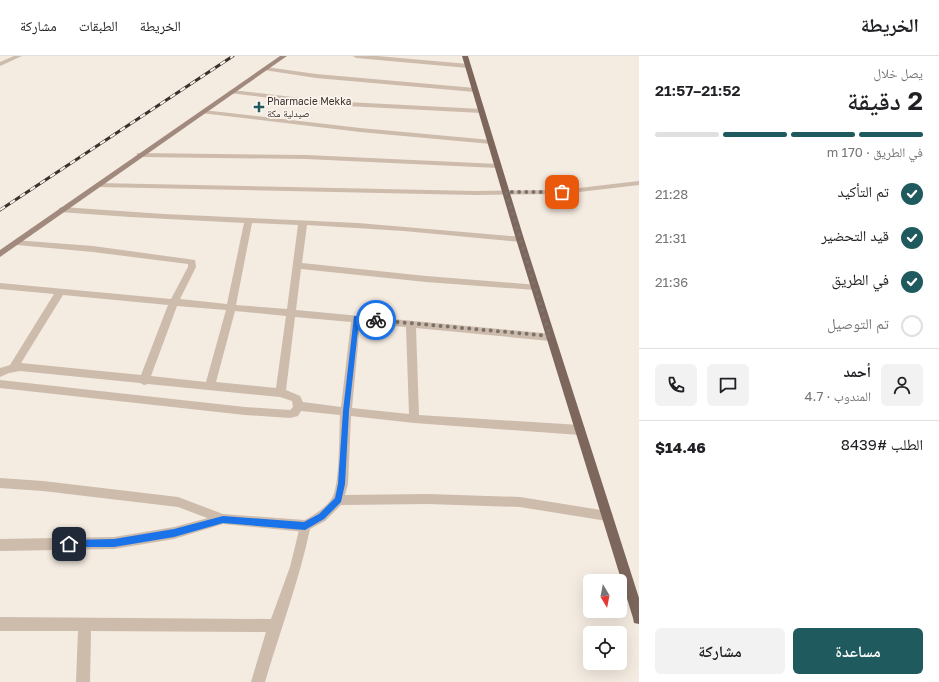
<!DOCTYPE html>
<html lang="ar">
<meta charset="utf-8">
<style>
body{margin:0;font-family:"Golos Text","Noto Naskh Arabic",sans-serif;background:#f2f2f2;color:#202124;direction:rtl;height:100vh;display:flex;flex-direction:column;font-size:15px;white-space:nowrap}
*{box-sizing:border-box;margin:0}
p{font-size:13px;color:#757577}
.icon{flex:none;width:22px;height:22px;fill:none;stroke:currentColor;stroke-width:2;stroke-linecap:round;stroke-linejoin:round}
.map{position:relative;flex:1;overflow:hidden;direction:ltr}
.drawer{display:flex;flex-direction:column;background:#fff;width:300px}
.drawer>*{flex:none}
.needle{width:26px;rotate:170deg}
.fabs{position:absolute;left:583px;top:518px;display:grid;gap:8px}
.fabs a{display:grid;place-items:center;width:44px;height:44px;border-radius:6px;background:#fff;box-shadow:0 4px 16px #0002;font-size:20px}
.pin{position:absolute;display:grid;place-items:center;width:34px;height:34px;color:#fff;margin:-17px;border-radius:8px;box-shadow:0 2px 6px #0006}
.courier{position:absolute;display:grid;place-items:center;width:40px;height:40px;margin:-20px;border:3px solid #1a73e8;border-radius:50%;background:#fff;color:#222;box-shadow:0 1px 5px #0007}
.head em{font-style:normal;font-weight:600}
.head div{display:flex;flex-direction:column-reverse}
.head{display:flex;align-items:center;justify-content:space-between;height:68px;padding:0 16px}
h1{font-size:26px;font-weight:600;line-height:30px}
.bar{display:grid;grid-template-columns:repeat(4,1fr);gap:6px 4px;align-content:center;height:48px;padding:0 16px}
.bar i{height:5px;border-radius:3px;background:#e0e0e0}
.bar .selected{background:#1f5a5e}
.bar p{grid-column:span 4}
.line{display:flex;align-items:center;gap:10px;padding:0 16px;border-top:1px solid #e0e0e0}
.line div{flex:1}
.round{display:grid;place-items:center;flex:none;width:42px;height:42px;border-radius:6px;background:#f2f2f2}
ol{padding:0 16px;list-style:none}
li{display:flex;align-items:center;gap:12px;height:44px}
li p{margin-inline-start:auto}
li .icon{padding:4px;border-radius:50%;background:#1f5a5e;color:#fff;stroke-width:4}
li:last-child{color:#757577}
li i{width:22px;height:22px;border:2px solid #e0e0e0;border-radius:50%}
.cta{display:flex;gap:8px;margin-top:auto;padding:8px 16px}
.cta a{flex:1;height:46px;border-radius:6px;background:#1f5a5e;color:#fff;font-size:16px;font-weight:600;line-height:46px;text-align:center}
.cta a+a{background:#f2f2f2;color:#202124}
header{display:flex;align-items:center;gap:24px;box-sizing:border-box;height:56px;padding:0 20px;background:#fff;border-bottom:1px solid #e0e0e0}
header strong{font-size:19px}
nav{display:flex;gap:22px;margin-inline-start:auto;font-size:14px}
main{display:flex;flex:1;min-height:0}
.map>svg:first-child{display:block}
</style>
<header>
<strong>الخريطة</strong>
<nav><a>الخريطة</a><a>الطبقات</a><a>مشاركة</a></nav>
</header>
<main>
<section class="drawer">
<div class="head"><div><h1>2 دقيقة</h1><p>يصل خلال</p></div><em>21:52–21:57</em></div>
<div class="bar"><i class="selected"></i><i class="selected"></i><i class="selected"></i><i></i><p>في الطريق · 170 m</p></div>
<ol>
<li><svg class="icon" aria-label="check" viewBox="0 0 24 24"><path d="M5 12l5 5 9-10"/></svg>تم التأكيد<p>21:28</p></li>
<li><svg class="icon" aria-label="check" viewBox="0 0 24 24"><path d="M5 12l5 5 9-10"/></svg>قيد التحضير<p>21:31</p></li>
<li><svg class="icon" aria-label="check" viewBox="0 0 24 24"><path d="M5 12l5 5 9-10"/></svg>في الطريق<p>21:36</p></li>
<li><i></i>تم التوصيل</li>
</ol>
<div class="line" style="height:72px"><a class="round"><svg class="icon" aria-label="person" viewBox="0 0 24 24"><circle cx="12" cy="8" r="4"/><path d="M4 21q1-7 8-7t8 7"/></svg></a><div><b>أحمد</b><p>المندوب · 4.7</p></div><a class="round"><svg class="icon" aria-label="chat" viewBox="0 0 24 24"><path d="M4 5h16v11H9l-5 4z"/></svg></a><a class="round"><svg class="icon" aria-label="phone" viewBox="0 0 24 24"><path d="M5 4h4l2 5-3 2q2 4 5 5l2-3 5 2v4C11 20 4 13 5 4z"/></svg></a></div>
<div class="line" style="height:52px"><div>الطلب #8439</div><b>$14.46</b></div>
<div class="cta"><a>مساعدة</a><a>مشاركة</a></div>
</section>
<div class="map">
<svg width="639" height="626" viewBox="0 0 639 626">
<rect width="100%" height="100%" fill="#f4ebe1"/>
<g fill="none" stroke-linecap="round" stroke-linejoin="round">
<!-- service -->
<path fill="#cdbbac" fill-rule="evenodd" d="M0,422L43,425L178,441L223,458L305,464L309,466L311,470L309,474L305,476L223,468L178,451L43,435L0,432Z"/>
<!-- minor -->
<path fill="#cdbbac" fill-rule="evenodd" d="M14,0H22L0,10V6Z
M353,0H377L468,8L471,10L468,12L356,2Z
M266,11L316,18L475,32L478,34L475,36L316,22L264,14V12Z
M232,34L327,45L482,53L485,55L482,57L327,49L230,37V35Z
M203,54L360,72L491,84L495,86L491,88L360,76L201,57V55Z
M137,97L306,99L498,108L502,110L498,112L306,103L140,101H137Z
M639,125V129L562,138L475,139L98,131L94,129L98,127L475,135L562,134Z
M62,151L164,158L358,167L523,181L524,183L520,186L404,175L307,169L302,207L426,220L538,229L540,231L538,233L535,234L426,226L301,213L296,254L553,278L555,281L553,284L550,285L416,272L419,359L580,369L584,371L585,374L584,377L580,379L414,367L351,360L348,428L345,439L428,438L520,441L607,455L611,456L613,460L611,464L607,465L520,451L428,448L341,449L325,465L310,473C299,525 280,575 265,626H251L266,576L91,575L90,626H76L78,575H0V561L271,563L290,511L301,466C312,460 325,453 332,442C340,430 339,376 340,359L301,355L298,360L290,362L245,359L0,332V324L245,351L290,354L293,351L292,345L280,341L148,328L144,329L140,327L20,315L9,317L0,321V312L10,309L54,238L0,233V227L171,243L188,211V208L93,196L17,189L14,188V184L93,190L195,204L196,211L180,243L227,248L244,167L130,161L59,156V152ZM252,167L298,169L287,253L236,249ZM63,239L168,249L141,319L21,307ZM177,250L226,254L206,326L151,320ZM235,255L286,260L276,332L216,326ZM295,261L351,266L341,351L303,346L300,340L286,334ZM360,267L406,271L409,358L352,352Z
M223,458L227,459L229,463L227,467L223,468L174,483L114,493L0,495V483L114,481L174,471Z"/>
<!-- secondary -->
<path fill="#a18a7d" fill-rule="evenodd" d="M280,0H287L0,201V194Z"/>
<!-- primary -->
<path fill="#7d675c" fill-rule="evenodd" d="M462,0H468L524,183L639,542V568L634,567L633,562L516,183Z"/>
<defs>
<path id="rail" d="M0,154L233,0"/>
</defs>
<!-- rail casing -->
<use href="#rail" stroke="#3b302b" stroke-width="3"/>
<!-- rail -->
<use href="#rail" stroke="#fbf5ee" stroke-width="2" stroke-dasharray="6" stroke-linecap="butt"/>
</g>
<!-- route -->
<path fill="#1a73e8" d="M354,260L376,262L379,264L376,267L359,265L349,355L345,428L341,446L324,463L305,474L223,467L174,481L114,491H66L65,488L69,484L114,483L174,473L223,460L304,466L319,458L335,442L338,428L343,355Z"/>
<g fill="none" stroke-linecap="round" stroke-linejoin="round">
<!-- done -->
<path stroke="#7c716b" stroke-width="4" stroke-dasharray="0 7.2" d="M376,264L550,280L506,136H562"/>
</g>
<!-- markers -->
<path fill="#1f5a5e" stroke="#fbf5ee" stroke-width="1.5" d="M257 45h4v4h4v4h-4v4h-4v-4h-4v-4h4z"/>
<g text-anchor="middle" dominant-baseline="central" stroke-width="3.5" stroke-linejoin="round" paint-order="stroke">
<!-- far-poi labels -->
<g font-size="10" fill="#3b302b" stroke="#fbf5ee" text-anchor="start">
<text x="267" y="45">Pharmacie Mekka<tspan x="267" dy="12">صيدلية مكة</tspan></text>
</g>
</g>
</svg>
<div class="fabs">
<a><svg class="needle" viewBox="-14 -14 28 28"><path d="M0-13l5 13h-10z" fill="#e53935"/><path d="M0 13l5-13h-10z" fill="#757577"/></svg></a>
<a><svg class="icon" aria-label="locate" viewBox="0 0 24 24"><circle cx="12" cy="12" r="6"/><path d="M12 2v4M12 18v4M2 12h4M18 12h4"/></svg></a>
</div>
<div class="pin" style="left:562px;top:136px;background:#ea580c"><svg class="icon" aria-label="bag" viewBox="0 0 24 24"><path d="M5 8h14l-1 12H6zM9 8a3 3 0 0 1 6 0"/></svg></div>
<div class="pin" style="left:69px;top:488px;background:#1f2937"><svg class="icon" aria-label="home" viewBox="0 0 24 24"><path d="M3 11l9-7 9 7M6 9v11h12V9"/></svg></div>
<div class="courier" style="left:376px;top:264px"><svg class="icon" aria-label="bike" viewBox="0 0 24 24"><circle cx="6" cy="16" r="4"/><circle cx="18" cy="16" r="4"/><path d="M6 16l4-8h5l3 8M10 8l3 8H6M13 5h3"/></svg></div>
</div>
</main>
